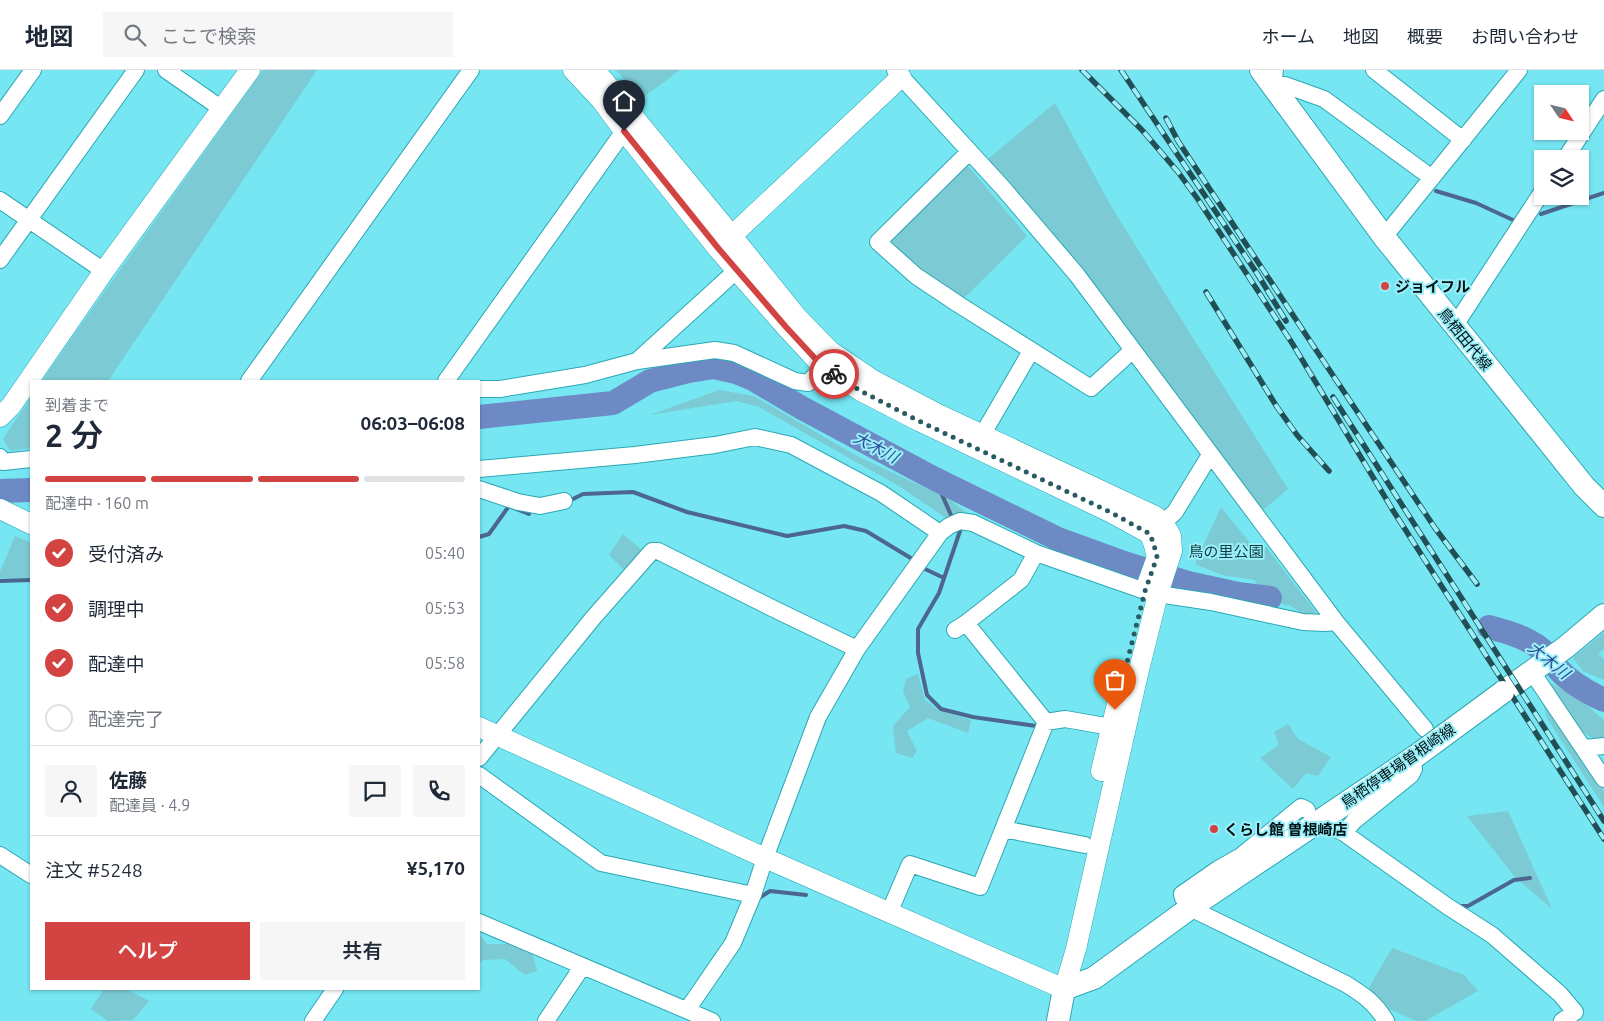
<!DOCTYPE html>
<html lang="ja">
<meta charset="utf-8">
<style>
body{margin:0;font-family:Ubuntu,"Noto Sans JP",sans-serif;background:#f6f6f7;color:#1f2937;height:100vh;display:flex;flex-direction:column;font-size:19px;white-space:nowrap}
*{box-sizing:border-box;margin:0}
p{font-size:16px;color:#747a83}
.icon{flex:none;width:28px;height:28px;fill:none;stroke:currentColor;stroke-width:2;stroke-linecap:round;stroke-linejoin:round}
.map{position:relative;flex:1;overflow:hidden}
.side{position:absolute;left:30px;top:310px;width:450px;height:610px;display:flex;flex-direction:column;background:#fff;border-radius:0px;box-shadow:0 1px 4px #0004}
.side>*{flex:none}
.needle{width:32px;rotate:125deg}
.tools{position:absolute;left:1534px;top:15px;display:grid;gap:10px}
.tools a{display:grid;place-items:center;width:55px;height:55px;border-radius:0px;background:#fff;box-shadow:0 1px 4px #0004;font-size:25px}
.pin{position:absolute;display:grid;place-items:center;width:42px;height:42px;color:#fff;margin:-51px -21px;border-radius:50% 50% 50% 0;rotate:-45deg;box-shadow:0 0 5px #0007}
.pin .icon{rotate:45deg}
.courier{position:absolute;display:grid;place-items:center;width:50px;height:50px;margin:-25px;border:4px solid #d24342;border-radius:50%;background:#fff;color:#222;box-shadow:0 1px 6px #0007}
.head em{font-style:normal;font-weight:600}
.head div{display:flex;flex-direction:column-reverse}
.head{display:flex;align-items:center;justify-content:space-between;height:85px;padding:0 15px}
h1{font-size:32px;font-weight:600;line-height:38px}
.bar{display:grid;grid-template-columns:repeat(4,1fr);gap:8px 5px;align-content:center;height:60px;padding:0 15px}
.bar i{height:6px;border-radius:4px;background:#e0e1e3}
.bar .selected{background:#d24342}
.bar p{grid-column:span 4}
.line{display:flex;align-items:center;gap:12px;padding:0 15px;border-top:1px solid #e0e1e3}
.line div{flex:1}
.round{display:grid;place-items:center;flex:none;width:52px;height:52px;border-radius:0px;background:#f6f6f7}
ol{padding:0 15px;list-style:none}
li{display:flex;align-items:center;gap:15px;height:55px}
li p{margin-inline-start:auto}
li .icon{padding:5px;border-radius:50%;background:#d24342;color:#fff;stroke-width:4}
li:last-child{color:#747a83}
li i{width:28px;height:28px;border:2px solid #e0e1e3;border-radius:50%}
.action{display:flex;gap:10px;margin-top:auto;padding:10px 15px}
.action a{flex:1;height:58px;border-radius:0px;background:#d24342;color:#fff;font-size:20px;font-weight:600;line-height:58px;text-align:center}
.action a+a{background:#f6f6f7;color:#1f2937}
header{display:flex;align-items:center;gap:30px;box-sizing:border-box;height:70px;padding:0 25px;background:#fff;border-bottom:1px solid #e0e1e3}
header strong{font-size:24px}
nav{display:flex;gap:28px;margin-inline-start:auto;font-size:18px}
.search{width:350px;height:45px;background:#f6f6f7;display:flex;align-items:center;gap:12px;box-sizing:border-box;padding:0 18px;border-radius:0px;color:#747a83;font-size:19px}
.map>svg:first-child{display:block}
</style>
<header>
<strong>地図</strong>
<div class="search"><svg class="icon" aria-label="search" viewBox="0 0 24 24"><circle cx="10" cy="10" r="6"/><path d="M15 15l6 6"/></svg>ここで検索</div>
<nav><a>ホーム</a><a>地図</a><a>概要</a><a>お問い合わせ</a></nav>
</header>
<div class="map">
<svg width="1604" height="951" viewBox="0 0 1604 951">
<rect width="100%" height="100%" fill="#75e6f2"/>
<!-- green -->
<path fill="#7ccad3" d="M263,0H317L108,311H42L70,270Z
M616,0H680L641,29Z
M1055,33L1111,136L1171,233L1288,419L1262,441L988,89Z
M968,96L1027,166L963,229L921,200L891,174V167L964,97Z
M719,320L754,326L857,386L949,429L974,449L949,450L899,416L759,337L736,331L650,345Z
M31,327V378L10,381L3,369Z
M1221,437L1258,483L1266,477L1318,545L1307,547L1288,534L1286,536L1258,514L1256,516L1255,510L1222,505L1195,494Z
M623,464L645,483L627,503L609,485Z
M15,466L31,473V508L26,509L0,508V502Z
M1604,562V579L1598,584L1604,589V610L1583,601L1573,588Z
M918,604L925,630L938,640L971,650L968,663L928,648L907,661L917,681L912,688L896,683L893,656L910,637L903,621L906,609Z
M1547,611L1578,628L1604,650V668H1593L1580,661Z
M1538,619L1604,721V737L1548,650Z
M1288,654L1298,669L1331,687L1318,706L1306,703L1293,719L1260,688L1279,675L1274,662Z
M1508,741L1552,839L1515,807L1467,746Z
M479,863L487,874H515L532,881L537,901L525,905L505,889L483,890L479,894Z
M1392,878L1464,905L1478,921L1425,951H1416L1385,937L1367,921Z
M104,919H126L149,931L133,950L108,951L91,939Z"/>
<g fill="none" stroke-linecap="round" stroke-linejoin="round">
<!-- stream -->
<path stroke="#4d6690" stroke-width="4" d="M1436,121L1476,133L1513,150
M1541,144L1604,123
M935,409L951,445
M569,431L583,424L633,422L687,442L787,466L844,456L866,461L914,490
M960,461L939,523L918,559V583L927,625L941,639L973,647L1036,656
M479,467L489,464L509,436L529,444
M925,499L944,508
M0,511L31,510
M759,828L770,821L806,825
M1457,836H1468L1514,810L1530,808"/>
<!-- river -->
<path stroke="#6e8ac5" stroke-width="24" d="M479,347L613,333L650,311L689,301L714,297L736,302L753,309L802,338L935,409L1058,469L1124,493L1188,513L1238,524L1270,528
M0,421L31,420
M1489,557C1504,561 1519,565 1532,573C1544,579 1551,590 1559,600C1571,613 1589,623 1604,630"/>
<defs>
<path id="minor" d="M166,0L222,39
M895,0L1003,118L1077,205L1336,552L1425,659
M1275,0L1273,15H1285L1324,29L1432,108
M1374,0L1463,70
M0,46L33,0
M969,82L878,172L916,206L958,234L1091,318L1133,280
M1565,89L1604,29
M0,130L104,201
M1384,167L1519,0
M0,190L136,0
M1454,257L1542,122
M637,291L737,200
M249,311L471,0
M446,311L624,61
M479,319H500L585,305L637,291L715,280L734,283L795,311L808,313L823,297
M977,374L1031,281
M0,387L3,392L31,389
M479,399L635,385L715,375L755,367L791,375L881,423L940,463
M479,419L518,432L540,436L564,431
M1154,461L1175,442L1210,385
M966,553L1046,652L1065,649L1111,657
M955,560L966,553L1021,510L1036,483
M1532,602L1604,709
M1584,678L1604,676
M479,688L593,548L652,481H658L774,539L857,579
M479,705L601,793L753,825
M1307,740L1301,737L1241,786L1218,799L1182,824L1183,828L1190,838L1346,914C1365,926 1374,932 1386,951
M1334,758L1344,763L1447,836L1492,865L1560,924L1575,942L1562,951
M1003,759L1085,775
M1344,763L1354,751L1411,705L1414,699L1409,691
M0,785L31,805
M889,843L910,794L980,817L1046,652
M479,852L712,951
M687,940L733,873L753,825L765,788L818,647L857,579L940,463L949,456L960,451L973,453L1036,483L1145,521L1158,524L1211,532L1303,552L1325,553L1336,552
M313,951L335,919
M546,951L582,897"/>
<path id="tertiary" d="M573,0L602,31L624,61L718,179L786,257L823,297L861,321L919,351L1112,443L1150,464L1154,475L1157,487L1148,512
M595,0L732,166L797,247L830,281L873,310L940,345L1155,446L1163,452L1171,466L1172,481L1158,524L1138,604L1076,879L1064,919
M722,175L901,7
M0,347L11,336L104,201L250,0
M0,439L31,454
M479,657L765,788L1064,919
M1101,701L1121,617"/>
<path id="secondary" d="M1261,0L1384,167L1584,416L1604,436
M1503,622L1566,577L1604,545
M1058,951L1064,919L1094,908L1190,838L1416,686"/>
</defs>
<!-- minor casing -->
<use href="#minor" stroke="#2ca8b4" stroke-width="18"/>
<!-- tertiary casing -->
<use href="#tertiary" stroke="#2ca8b4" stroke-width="21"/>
<!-- secondary casing -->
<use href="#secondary" stroke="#2ca8b4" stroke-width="24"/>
<!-- minor -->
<use href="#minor" stroke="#fff" stroke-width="16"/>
<!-- tertiary -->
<use href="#tertiary" stroke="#fff" stroke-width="20"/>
<!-- secondary -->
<use href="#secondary" stroke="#fff" stroke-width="22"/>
<defs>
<path id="rail" d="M1082,0L1142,60L1178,102L1197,128L1292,273L1394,442L1604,769
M1121,0L1258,205L1286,251
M1166,48L1178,71L1314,277L1435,458L1477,514
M1206,222L1277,337L1297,365L1329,401
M1333,327L1604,751"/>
</defs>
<!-- rail casing -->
<use href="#rail" stroke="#224f55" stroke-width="5.5"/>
<!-- rail -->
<use href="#rail" stroke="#9aeff9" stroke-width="4" stroke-dasharray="11" stroke-linecap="butt"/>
<defs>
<path id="secondary-bridge" d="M1416,686L1503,622"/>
</defs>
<!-- secondary-bridge casing -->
<use href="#secondary-bridge" stroke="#2ca8b4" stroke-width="24" stroke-linecap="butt"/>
<!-- secondary-bridge -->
<use href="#secondary-bridge" stroke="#fff" stroke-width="22"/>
</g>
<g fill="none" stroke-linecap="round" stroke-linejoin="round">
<!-- done -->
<path stroke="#295c62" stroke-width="5" stroke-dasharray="0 9" d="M834,304L861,321L919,351L1112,443L1150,464L1154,475L1157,487L1145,521L1115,640"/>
<!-- route -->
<path stroke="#d24342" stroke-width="6" d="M624,61L718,178L786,257L823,297L834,304"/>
</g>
<!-- markers -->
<g fill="#d24342" stroke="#9aeff9" stroke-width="2">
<circle cx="1385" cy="216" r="5"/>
<circle cx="1214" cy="759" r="5"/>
</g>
<g text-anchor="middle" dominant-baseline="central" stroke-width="4" stroke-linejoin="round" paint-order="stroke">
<!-- poi labels -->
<g font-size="15" font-weight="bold" fill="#001114" stroke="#9aeff9" text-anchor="start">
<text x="1395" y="216">ジョイフル</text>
<text x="1224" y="759">くらし館 曽根崎店</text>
</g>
<!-- street labels -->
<g font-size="15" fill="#001114" stroke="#9aeff9">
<text transform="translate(1465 269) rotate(51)">鳥栖田代線</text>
<text transform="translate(1398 696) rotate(-35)">鳥栖停車場曽根崎線</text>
</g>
<!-- park labels -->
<g font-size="15" fill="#0b3c41" stroke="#9aeff9">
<text x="1226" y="481">鳥の里公園</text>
</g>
<!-- water labels -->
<g font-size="16" font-style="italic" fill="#2d4b95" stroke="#9aeff9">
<text transform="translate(876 377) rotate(28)">大木川</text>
<text transform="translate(1549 590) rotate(39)">大木川</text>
</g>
</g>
</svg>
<div class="tools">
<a><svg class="needle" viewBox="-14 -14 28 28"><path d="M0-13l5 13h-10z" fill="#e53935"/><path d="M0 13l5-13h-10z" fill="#747a83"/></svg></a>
<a><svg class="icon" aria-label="layers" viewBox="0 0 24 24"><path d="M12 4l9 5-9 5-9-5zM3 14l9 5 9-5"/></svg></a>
</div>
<div class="pin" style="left:1115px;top:640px;background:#ea580c"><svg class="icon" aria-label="bag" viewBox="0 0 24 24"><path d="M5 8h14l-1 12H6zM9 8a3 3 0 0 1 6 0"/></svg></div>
<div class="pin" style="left:624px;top:61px;background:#1f2937"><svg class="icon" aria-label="home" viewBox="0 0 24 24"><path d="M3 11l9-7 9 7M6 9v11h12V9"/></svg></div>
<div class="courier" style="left:834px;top:304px"><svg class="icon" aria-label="bike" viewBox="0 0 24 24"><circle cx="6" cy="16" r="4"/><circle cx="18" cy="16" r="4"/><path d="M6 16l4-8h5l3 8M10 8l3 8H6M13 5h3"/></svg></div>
<section class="side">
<div class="head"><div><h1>2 分</h1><p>到着まで</p></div><em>06:03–06:08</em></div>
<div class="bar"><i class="selected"></i><i class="selected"></i><i class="selected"></i><i></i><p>配達中 · 160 m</p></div>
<ol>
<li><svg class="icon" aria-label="check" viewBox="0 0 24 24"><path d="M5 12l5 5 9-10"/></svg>受付済み<p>05:40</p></li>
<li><svg class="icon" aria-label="check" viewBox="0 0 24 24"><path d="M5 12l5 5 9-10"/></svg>調理中<p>05:53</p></li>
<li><svg class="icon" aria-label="check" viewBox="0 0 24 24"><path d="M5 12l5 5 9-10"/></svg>配達中<p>05:58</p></li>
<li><i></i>配達完了</li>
</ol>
<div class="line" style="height:90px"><a class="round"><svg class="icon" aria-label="person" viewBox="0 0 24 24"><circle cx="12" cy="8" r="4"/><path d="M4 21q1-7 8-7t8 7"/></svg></a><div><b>佐藤</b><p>配達員 · 4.9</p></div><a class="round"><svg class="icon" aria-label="chat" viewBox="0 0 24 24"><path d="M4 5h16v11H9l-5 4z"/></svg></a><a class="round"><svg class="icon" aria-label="phone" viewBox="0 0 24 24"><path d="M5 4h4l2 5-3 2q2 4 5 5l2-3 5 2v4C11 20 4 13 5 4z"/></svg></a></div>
<div class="line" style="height:65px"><div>注文 #5248</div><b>¥5,170</b></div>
<div class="action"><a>ヘルプ</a><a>共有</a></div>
</section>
</div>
